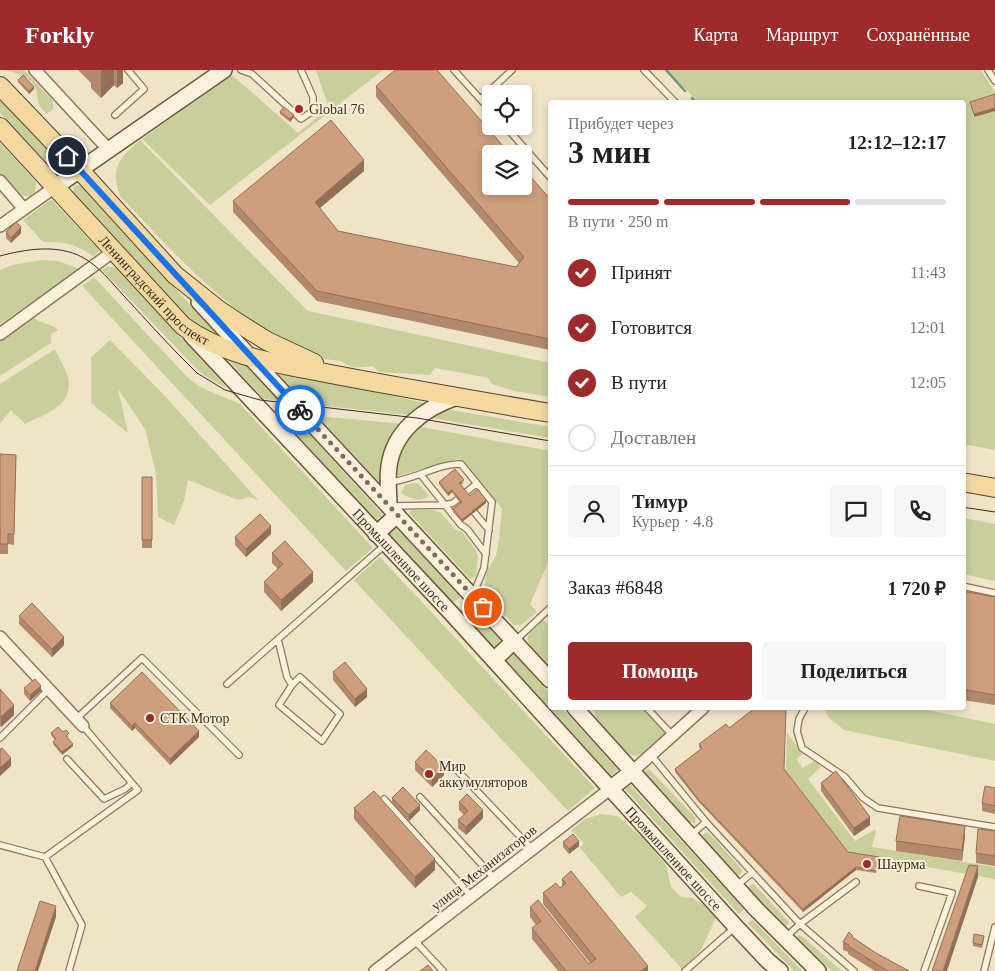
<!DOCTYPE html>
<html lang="ru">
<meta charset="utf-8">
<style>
body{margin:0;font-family:Georgia,serif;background:#f6f6f6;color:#222;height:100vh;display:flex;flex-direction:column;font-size:19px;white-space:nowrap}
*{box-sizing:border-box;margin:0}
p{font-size:16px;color:#767676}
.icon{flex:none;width:28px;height:28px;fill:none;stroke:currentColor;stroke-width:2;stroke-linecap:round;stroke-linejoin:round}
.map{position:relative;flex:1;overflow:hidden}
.side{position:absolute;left:548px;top:30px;width:418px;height:610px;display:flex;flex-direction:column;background:#fff;border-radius:5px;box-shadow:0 2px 8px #0003}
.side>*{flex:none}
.fabs{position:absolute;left:482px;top:15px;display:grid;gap:10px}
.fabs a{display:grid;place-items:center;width:50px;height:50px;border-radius:5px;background:#fff;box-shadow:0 2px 8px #0003;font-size:25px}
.pin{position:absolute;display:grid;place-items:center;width:42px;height:42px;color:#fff;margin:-21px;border:2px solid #fff;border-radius:50%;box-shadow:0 1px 5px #0007}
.courier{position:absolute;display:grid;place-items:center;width:50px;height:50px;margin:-25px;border:4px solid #1a73e8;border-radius:50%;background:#fff;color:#222;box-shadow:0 1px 6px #0007}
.head em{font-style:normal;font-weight:700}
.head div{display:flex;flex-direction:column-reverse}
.head{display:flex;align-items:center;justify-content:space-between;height:85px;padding:0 20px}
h1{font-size:32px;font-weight:700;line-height:38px}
.bar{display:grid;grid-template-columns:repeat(4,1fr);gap:8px 5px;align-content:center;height:60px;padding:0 20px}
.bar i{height:6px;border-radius:4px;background:#e0e0e0}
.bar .current{background:#9e2a2b}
.bar p{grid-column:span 4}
.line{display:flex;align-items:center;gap:12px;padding:0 20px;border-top:1px solid #e0e0e0}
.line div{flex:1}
.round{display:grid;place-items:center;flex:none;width:52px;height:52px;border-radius:5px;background:#f6f6f6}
ol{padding:0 20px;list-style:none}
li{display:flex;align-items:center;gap:15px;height:55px}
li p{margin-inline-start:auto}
li .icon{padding:5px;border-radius:50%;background:#9e2a2b;color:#fff;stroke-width:4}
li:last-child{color:#767676}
li i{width:28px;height:28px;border:2px solid #e0e0e0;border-radius:50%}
.primary-button{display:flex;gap:10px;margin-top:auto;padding:10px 20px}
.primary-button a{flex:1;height:58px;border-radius:5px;background:#9e2a2b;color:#fff;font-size:20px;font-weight:700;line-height:58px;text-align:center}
.primary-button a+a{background:#f6f6f6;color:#222}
header{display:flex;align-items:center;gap:30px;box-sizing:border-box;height:70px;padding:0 25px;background:#9e2a2b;color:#fff}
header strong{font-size:24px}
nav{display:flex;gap:28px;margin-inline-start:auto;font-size:18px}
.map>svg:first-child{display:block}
</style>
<header>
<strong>Forkly</strong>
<nav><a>Карта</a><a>Маршрут</a><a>Сохранённые</a></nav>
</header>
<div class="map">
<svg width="995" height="901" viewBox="0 0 995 901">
<rect width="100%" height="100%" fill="#f0e4c8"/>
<!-- green -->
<path fill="#c9cf9b" d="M3,0H24L53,31V39L47,44C34,31 40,35 36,20C32,6 15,2 3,0Z
M316,0H383L210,135L142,69L232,5L298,63L329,38Z
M666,0H981L995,22V380L963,374L962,32H699Z
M0,29L63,96V102L57,103L54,101L0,43Z
M140,70L308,241L550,293V327L514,321L492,314L488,308L435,298L430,305L379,302L373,296C362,297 350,300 342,291C336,290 329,290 323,289C308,286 292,275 278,268C214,229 171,180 120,126C110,97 119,89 140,70Z
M0,73L36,112L35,122L30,126C16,127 9,114 0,105Z
M78,115L82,117L219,266H216L195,255L190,249L73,122L74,116Z
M52,130L100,181L93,186C75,174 65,172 43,172L23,150L49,131Z
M41,190L58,191L80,199L0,254V200L13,195Z
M107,197H113L117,199L228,319L205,306L192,294L102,200Z
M94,207L187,307L200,317L240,334L373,478L346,501L82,216Z
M32,247C40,253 52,254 58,260L51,264V273L0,306V270Z
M110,270L165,326L258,430L250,427L238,430L188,410L184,431L174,455L158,447L156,404L145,359L118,319L128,363L91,333V287Z
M55,279C59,288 65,298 68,307C74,336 46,344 25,354L11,340L0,354V314Z
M226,288L246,293L281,331L264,329Z
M274,299L424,333L409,345L307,334Z
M440,338L550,357V368L426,347Z
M318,346L403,354L381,415Z
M281,350L298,352L383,445L375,451Z
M417,356L550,381V488L530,534L537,542L521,555H514C498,538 478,525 488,499C490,495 494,490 496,485C500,471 500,454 502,439L461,390L457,389L398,406L394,404L401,376Z
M416,413L419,414L429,426C419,433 411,429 401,423L405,415Z
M414,440H431L440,442L456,460L462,462L476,480L478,487L476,506L470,509L410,444V441Z
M963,448L995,454V511L963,504Z
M394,456L461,526L453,533L387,464Z
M380,487L595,718L568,741L354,510Z
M470,537L502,572L495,579L463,544Z
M542,551H545L550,556V597L529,574L527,569L529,564Z
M512,582L550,624V638H562L618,700L611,706L505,589Z
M593,638H642L664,662L665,666C654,676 644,691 628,684L597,650Z
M824,638H923V639L995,654V691L844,660L829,648Z
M787,663L803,684L796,689L803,698L815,690L821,697L808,709L855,771L874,760L876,761L872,777L995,797V809L849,783L786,701Z
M649,699L696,748L695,753L689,752L643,702Z
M630,715L744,839L739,844L625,719Z
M601,744L617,746L643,768L666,795L671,817L681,827L693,828L709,839L716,847L701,880L682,899L635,847L647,836L631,822L621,827L580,778L584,773L571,760L585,749Z
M707,762L717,771L742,800L741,804L737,805L705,770L702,765Z
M754,814L788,851L789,854L786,856H783L748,818L750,815Z
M753,850L799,898L803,901H794L748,853Z
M799,865L802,866L842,901H832L796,870V867Z"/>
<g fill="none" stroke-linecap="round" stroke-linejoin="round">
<!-- stream -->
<path stroke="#6f938a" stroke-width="2.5" d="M666,0L685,21
M692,28L696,32"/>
<defs>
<path id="lane" d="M241,0L252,4L301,49L313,41V27L301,0
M454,0L491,41
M644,0L675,32
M988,0L995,11
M481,29L512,0
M115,45L144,19L128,0
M505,56L550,107
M421,405L461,455L467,459L486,484
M390,412C413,410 440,393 461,394L492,432L484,498L473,525
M391,436L445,435L453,433L476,414
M469,436L489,460
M962,516L995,523
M278,569L287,607L292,615L279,635L322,671L340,644L300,607L292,615
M515,571L550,538
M227,614L386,474
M647,638L673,666
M805,638L799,649L797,661L802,678L845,707L863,728L878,738L995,757
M76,649L142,588L239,685
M0,668L49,619
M651,685L706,752L800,854L854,901
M67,689L104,729L125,719L132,713
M454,697L533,780
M420,727L495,809
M384,729L472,827
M691,765L706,752
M0,775L45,787
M736,816L752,803
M919,816L952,823L924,901
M785,868L800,854L856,812
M415,871L443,901
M69,901L82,855L45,787L138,720L83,656
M685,901L734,858
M984,901L995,857"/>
<path id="street" d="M35,0L108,79
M0,111L24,139
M0,156L55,117
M0,264L114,181
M0,567L83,656
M633,701L703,638
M375,901L610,719"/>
<g id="secondary">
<path d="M55,117L224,0"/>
<path d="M199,232L550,610"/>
<path id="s1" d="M191,265L452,544L736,857L768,891L780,901"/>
<path d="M389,436C389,423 387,409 389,396C394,360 425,338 457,327"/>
<path d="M376,464L397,445"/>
<path d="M494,590L514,571"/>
<path d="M575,638L756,839L818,901"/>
<path d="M610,719L633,701"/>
</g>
<g id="primary">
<path d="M0,16L67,86L175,205L219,240L243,256L267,271L314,293"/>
<path id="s2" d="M0,57L183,256C228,289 288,295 341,306C410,319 480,331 550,343"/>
<path d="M962,412L995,418"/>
</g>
</defs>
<!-- lane casing -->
<use href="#lane" stroke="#8d765c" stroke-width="8"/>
<!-- street casing -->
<use href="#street" stroke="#8d765c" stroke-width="14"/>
<!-- secondary casing -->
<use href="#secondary" stroke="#6f573f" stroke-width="18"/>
<!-- primary casing -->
<use href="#primary" stroke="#5b4430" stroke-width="20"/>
<!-- lane -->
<use href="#lane" stroke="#faf1dc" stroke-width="5.5"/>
<!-- street -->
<use href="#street" stroke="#faf1dc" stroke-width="11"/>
<!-- secondary -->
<use href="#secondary" stroke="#faf1dc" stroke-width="15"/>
<!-- primary -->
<use href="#primary" stroke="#f3d9a0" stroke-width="18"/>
<!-- tram -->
<path stroke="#3d2e20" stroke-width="1" d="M0,186C26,179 57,174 82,187C99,196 111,212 124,226C148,252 172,279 197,303L225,320L260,330L417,348L550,371
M962,437L995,442"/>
</g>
<!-- wall -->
<path fill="#b2896c" d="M78,0H123V13L117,18L114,15L101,28L91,18V13Z
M18,10L34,19L29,24L18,12Z
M376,16L550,129V280L317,231L233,142V131L364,101L320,138L338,161L516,197L519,193L376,27Z
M280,42L294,47L290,52L280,44Z
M6,162L21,163L11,173L6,168Z
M0,384L16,385L14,475L8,474V484H0Z
M142,407H152V478H142Z
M439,412H464L461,415L470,426L486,433L462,452L453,442V439L460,433L452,422L448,426L439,414Z
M271,464L246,487L235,475V467Z
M272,483L313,512L281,541L264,522V512L278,499L272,493Z
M962,521L995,527V635L962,630Z
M19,546L64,575L52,587L19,554Z
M333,602L367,627L355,637L333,610Z
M24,618L41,621L30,631L24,624Z
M0,619L14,645L1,657L0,656Z
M110,633L199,667L170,695L135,658L132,661L110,638Z
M729,658L784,699L848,782L879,790L876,803L856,800L803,842L698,731L675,702V699L701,679L699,677V674Z
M51,663L69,666L67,667L73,676L62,685L53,674V672L55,670L51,665Z
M415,692L444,705L432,717L415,700Z
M821,713L870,755L854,766L821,721Z
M995,718V744L982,741V733Z
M392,728L420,740L409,751L392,733Z
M459,732L483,748L466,765L458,758V750L464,745L459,740Z
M354,738L435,800L415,818L354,749Z
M995,761V796L976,793V783Z
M965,766L962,791L896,781V771Z
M563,772L579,776L569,784L563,777Z
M562,809L648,901H558L532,869V858L536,855L530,847V837L589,894L590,893L543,834V823L560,818L562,816Z
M853,868L876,883L909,901H875L848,884V882L843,880V872Z
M984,869L982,878L973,876V873Z"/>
<!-- shaded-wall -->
<path fill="#916f58" d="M101,0H114V15L101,28Z
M117,0H123V13L117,18Z
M34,17V19L29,24V21Z
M995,38V41L974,47V44Z
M294,45V47L290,52V49Z
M364,90V101L315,142V132Z
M21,157V163L11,173V168Z
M452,420V422L448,426V423Z
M486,430V433L462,452V450Z
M271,456V464L246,487V479Z
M313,502V512L281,541V530Z
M64,567V575L52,587V579Z
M41,616V621L30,631V625Z
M367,619V627L355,637V629Z
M14,635V645L1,657V647Z
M135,653V658L132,661V656Z
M199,661V667L170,695V689Z
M73,674V676L62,685V682Z
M11,688V696L0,706V698Z
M444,697V705L432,717V709Z
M420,735V740L409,751V745Z
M483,740V748L466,765V757Z
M870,747V755L854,766V758Z
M965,756V766L962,791V780Z
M579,771V776L569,784V779Z
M435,789V800L415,818V807Z
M978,796V807L947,901H943Z
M856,797V800L803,842V839Z
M56,836V847L38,901H35Z
M648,896V901H641Z"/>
<!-- building -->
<path fill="#cf9f7d" stroke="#916f58" d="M395,0H437L510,84H491V116H524V99L550,129V269L317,221L233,131L331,50L364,90L315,132L338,161L516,197L524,187L376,16Z
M23,5L34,17L29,21L18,10Z
M995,24V38L974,44L970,32Z
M284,37L294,45L290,49L280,42Z
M16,152L21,157L11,168L6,162Z
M0,384L16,385L14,464H8V474H0Z
M455,399L464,410L459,413L470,426L478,419L486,430L462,450L453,439L462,432L452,420L448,423L439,412Z
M142,407H152V470H142Z
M260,444L271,456L246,479L235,467Z
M285,471L313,502L281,530L264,512L283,494L272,483Z
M962,521L995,527V625L962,619Z
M32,533L64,567L52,579L19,546Z
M345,592L367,619L355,629L333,602Z
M142,602L199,661L170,689L135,653L132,656L110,633Z
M35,609L41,616L30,625L24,618Z
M0,619L14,635L1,647L0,646Z
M755,638H785L786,639L784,699L848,782L879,787L876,801L856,797L803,839L698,729L675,699L702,678L699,674L726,654L729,658Z
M58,657L63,662L66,660L69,663L66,666L73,674L62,682L53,672L56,669L51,663Z
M2,678L11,688L0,698V679Z
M426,680L444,697L432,709L415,692Z
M836,701L870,747L854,758L821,713Z
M985,716L995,718V736L982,733Z
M403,717L420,735L409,745L392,728Z
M374,721L435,789L415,807L354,738Z
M467,724L483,740L466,757L458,750L468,741L459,732Z
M900,746L965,756L962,780L896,771Z
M978,759L995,761V786L976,783Z
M573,764L579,771L569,779L563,772Z
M969,795L978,796L943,901H932Z
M571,801L648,896L641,901H566L532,858L541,851L530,837L538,830L589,894L596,889L543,823L556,813L560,818L566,813L562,809Z
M40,831L56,836L35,901H17Z
M849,862L853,866L852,867L876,883L909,901H888L848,876L849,875L843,872Z
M974,864L984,866L982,875L973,873Z
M428,895L433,901H420Z"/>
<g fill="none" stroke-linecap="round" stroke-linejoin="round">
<!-- done -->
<path stroke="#7c6e5b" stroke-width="5" stroke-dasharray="0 9" d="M300,340L483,537"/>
<!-- route -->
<path stroke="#1a73e8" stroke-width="6" d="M67,86L300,340"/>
</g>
<!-- markers -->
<g fill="#9e2a2b" stroke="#f7eed8" stroke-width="2">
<circle cx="299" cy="39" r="5"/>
<circle cx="150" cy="648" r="5"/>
<circle cx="429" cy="704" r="5"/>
<circle cx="867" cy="794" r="5"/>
</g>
<g text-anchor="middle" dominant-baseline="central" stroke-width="4" stroke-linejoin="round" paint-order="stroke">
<!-- poi labels -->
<g font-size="14" fill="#3d2e20" stroke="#f7eed8" text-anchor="start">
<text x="309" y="39">Global 76</text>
<text x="160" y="648">СТК Мотор</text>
<text x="439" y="696">Мир<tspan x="439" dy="16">аккумуляторов</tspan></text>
<text x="877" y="794">Шаурма</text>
</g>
<!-- street labels -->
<g font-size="14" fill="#3d2e20" stroke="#f7eed8">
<text stroke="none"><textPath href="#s2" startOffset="225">Ленинградский проспект</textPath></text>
<text stroke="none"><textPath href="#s1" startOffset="308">Промышленное шоссе</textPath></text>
<text stroke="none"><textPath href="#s1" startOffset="712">Промышленное шоссе</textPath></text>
<text transform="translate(484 798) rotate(-38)">улица Механизаторов</text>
</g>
</g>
</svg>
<div class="fabs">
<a><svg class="icon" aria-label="locate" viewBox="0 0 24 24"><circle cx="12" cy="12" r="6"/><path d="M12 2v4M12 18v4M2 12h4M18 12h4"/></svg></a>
<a><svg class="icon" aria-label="layers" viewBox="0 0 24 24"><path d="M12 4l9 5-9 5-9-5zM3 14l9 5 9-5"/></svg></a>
</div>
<div class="pin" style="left:483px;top:537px;background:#ea580c"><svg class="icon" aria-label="bag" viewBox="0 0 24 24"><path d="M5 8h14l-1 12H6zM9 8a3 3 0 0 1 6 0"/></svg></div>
<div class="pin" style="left:67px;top:86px;background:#1f2937"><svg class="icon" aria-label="home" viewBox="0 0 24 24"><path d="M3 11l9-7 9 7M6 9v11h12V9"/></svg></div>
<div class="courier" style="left:300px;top:340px"><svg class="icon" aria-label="bike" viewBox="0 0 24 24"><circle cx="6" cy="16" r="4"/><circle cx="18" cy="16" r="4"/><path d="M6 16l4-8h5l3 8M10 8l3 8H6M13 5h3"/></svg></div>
<section class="side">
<div class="head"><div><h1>3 мин</h1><p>Прибудет через</p></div><em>12:12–12:17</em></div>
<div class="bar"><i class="current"></i><i class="current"></i><i class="current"></i><i></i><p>В пути · 250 m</p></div>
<ol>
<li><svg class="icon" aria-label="check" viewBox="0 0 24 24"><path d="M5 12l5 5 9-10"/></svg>Принят<p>11:43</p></li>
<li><svg class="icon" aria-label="check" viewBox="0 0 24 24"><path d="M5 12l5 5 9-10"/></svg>Готовится<p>12:01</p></li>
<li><svg class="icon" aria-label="check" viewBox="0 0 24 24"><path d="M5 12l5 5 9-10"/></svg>В пути<p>12:05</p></li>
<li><i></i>Доставлен</li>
</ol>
<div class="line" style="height:90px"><a class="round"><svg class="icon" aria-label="person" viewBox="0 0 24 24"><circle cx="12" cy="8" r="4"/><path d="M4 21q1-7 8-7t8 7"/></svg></a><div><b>Тимур</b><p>Курьер · 4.8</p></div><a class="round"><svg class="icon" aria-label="chat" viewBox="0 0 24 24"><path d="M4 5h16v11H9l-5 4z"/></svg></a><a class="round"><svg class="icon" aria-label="phone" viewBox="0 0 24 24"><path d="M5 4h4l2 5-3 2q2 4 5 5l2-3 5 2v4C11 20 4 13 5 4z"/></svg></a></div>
<div class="line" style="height:65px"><div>Заказ #6848</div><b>1 720 ₽</b></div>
<div class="primary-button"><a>Помощь</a><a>Поделиться</a></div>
</section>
</div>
